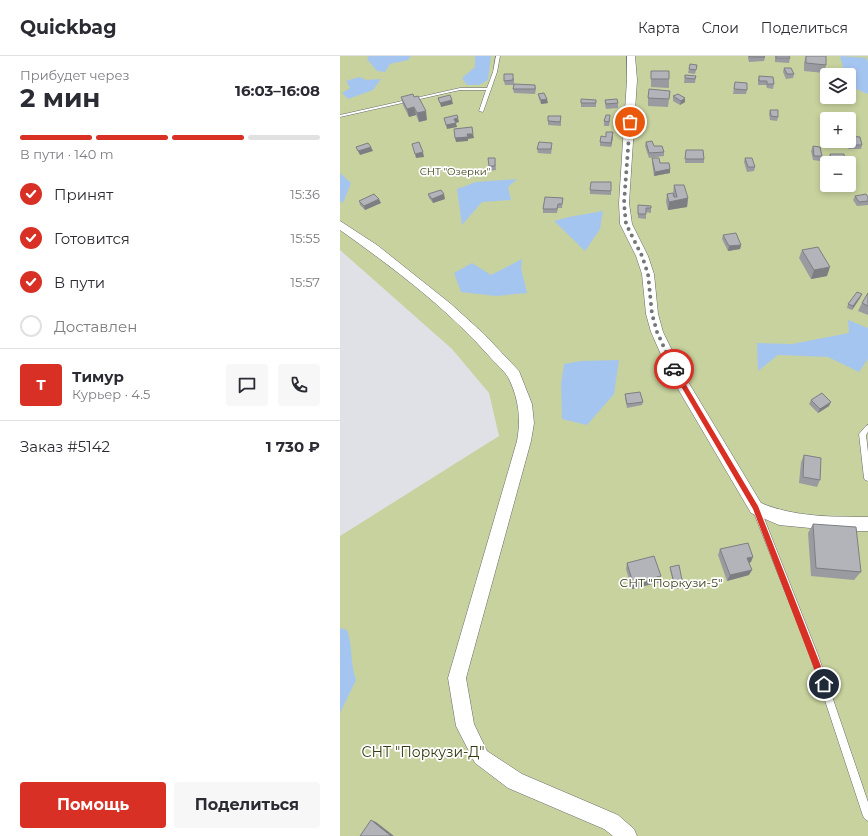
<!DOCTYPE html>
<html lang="ru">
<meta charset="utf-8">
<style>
body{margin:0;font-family:Montserrat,sans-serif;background:#f7f7f7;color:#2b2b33;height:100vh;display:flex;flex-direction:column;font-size:15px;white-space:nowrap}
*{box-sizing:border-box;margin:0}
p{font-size:13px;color:#7c7c81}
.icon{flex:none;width:22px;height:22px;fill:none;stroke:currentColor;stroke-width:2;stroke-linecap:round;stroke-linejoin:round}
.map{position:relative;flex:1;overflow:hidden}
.drawer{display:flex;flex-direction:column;background:#fff;width:340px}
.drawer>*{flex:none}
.fabs{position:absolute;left:480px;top:12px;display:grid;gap:8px}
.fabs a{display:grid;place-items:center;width:36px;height:36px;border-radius:4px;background:#fff;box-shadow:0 2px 6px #0003;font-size:20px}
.pin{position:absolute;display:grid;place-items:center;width:34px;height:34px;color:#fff;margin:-17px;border:2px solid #fff;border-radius:50%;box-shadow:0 1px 4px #0007}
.courier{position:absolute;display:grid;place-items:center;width:40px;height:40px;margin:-20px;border:3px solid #d93025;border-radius:50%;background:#fff;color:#222;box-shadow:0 1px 5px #0007}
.overview em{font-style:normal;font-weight:700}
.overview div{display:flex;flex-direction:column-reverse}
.overview{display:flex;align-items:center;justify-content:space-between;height:68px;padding:0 20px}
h1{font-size:26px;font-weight:700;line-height:30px}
.bar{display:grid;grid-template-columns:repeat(4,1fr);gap:6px 4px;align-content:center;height:48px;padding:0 20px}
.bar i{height:5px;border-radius:3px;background:#e1e1e2}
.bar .active{background:#d93025}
.bar p{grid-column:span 4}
.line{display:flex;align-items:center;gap:10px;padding:0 20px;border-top:1px solid #e1e1e2}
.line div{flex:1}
.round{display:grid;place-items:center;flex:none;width:42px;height:42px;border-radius:4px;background:#f7f7f7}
ol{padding:0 20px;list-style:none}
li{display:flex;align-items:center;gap:12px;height:44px}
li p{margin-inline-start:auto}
li .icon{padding:4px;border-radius:50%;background:#d93025;color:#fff;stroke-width:4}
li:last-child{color:#7c7c81}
li i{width:22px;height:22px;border:2px solid #e1e1e2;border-radius:50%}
.primary-button{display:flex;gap:8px;margin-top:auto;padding:8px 20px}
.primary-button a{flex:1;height:46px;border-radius:4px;background:#d93025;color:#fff;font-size:16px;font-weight:700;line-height:46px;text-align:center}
.primary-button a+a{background:#f7f7f7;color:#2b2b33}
header{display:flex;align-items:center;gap:24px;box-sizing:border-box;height:56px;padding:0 20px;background:#fff;border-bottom:1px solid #e1e1e2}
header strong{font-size:19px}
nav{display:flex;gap:22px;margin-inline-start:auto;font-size:14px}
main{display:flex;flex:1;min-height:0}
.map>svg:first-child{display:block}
</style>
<header>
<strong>Quickbag</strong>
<nav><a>Карта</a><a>Слои</a><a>Поделиться</a></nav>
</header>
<main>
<section class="drawer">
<div class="overview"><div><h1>2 мин</h1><p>Прибудет через</p></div><em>16:03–16:08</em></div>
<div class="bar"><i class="active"></i><i class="active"></i><i class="active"></i><i></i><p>В пути · 140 m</p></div>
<ol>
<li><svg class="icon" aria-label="check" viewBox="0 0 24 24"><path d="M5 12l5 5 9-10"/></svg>Принят<p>15:36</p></li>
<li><svg class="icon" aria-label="check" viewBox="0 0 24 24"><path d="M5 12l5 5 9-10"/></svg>Готовится<p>15:55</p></li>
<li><svg class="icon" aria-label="check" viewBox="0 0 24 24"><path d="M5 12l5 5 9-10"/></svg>В пути<p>15:57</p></li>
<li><i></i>Доставлен</li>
</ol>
<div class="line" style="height:72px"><b class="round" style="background:#d93025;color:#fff">Т</b><div><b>Тимур</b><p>Курьер · 4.5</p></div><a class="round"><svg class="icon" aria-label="chat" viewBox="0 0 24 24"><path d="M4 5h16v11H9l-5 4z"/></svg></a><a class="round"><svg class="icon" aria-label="phone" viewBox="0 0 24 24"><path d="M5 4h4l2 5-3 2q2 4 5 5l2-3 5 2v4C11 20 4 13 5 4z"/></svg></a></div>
<div class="line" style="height:52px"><div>Заказ #5142</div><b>1 730 ₽</b></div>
<div class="primary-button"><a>Помощь</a><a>Поделиться</a></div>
</section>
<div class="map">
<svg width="528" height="780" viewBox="0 0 528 780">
<rect width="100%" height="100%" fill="#dfe1e7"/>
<!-- green -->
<path fill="#c8d29e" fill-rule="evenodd" d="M0,0H528V780H0V480L159,380L149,337L112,293L0,194ZM487,19H509V41H487ZM487,63H509V85H487ZM487,107H509V129H487Z"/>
<!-- water -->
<path fill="#a5c5f1" d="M29,0H71L68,4L50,8L45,16L37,15L27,3Z
M135,0H151L148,24L139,29H127L122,22L135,11Z
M500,0L526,2L528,6V38L509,30V19H499L496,16L503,11Z
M19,21L27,24L41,23L33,34L8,43L2,37L10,32L6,25Z
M0,117L11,127L3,147L0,145Z
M177,123L168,131L171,144L142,146L122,169L117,133L136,126Z
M263,155L260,173L245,195L214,165L229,161Z
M182,203L181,212L187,237L156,240L121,236L114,217L132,207L151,219Z
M508,264L528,272V303L519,316L488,301L438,299L418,315L417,287L452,288L509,277Z
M279,304L274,338L247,369L222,363L221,328L224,308L241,305Z
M0,572L7,574C13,590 10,608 16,624L0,657Z"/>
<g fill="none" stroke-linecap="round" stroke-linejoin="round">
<defs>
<path id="lane" d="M156,0H160L157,16L143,56L139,55L146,34H120L0,61V59L120,32H147L153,16Z
M528,369V376L526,379L528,396V425L525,424L524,422L519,378L526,370Z
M416,449L419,450L420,452L478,599L528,746V765L525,763L523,760L470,599L412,452L413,450Z"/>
<path id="street" d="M287,0H295L297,24L289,147L292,168L308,200L314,218L318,258L323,276L344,319L421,447C454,461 493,461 528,461V475H501L439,469L411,457L331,321L311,276L306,258L302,218L296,200L280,168L279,147L287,24Z
M0,165L37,189L111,248L144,278L179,315L192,348L194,367L191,385L126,622L134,668L147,695L182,718L278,759L294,773L297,780H273L264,773L168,732L135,707L116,670L108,622L177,385C181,363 179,344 169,323C165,315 155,307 149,300C107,252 52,211 0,174Z"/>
</defs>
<!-- lane casing -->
<use href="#lane" stroke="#67696e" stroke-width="1"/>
<!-- street casing -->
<use href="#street" stroke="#67696e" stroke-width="1"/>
<!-- lane -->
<use href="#lane" fill="#fff" fill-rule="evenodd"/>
<!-- street -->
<use href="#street" fill="#fff" fill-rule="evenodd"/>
</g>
<!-- wall -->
<path fill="#999ba0" d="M408,0H424L425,1L424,5L409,6L408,2Z
M435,0H449L450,2L449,7L435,6Z
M466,0H486V9L484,17L464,15V7Z
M357,9L355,18L348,17L349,13Z
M444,12L454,18L453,22L446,23L443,16Z
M311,15L329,23V32L311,31Z
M345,19L356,20L355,27H344Z
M419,20L434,28L433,33L427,32L426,29H418V24Z
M174,22V29H165L164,25Z
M395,26L407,34L406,38H393Z
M195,29L196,33L195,38L174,37L173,33Z
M330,35L328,51L308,50V42Z
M198,38L208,47L201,48L199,43Z
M333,40L345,46L340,49L333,45Z
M61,41L87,64L79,66L76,59L69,61L63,49Z
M256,44V51H241V47Z
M265,44L278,47V52L266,53L265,48Z
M430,54L438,61L437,65L430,64L429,58Z
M270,63L269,70H264V65Z
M208,65H221V70L208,69Z
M273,76V81L271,91L260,90V86Z
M506,85H509L522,89L521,93H508Z
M306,86L324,96V100L309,102L305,90Z
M473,90L482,100L480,105L473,104L471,95Z
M212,91L211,98L198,97L197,93Z
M346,94L364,103V107H345Z
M490,98L505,103L504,107H490L489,102Z
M155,102L156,114L149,115V110Z
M312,102L330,113V117L314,120L312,106Z
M405,102L415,111L414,115L407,116L404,106Z
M271,126V139L250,138V134Z
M334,129L348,142L347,151L328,154L326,146L327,138H333Z
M88,138L105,143L93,147L89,142Z
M515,140L528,141V149L517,150L513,144Z
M223,142L222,152H218L217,157H203V153Z
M19,145L41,147L25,154L20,149Z
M298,149L311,150V157L306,156V163L298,162Z
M383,179L401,189L400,193L388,195L382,183Z
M462,194L487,220L471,223L459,202Z
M528,237V259L518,255L522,247Z
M522,238L520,242L512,254L507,252L508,248Z
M285,338L303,346L302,349L287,352L285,342Z
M471,344L489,350L478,357L469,348Z
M464,399L480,424L477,431L459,427L461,406Z
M473,468L521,516L514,524L471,520L468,477Z
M380,493L411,506L409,507V519L387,525L378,499Z
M287,507L320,526L292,533L286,513Z
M330,511L343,529V532L335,533L330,513Z"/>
<!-- shaded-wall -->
<path fill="#7d7e82" d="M345,42V46L340,49L341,45Z
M207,43L208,47L201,48V44Z
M112,44L113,48L101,51L100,47Z
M74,51L76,59L69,61L67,53Z
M86,55L87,64L79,66L77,57Z
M118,62L119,66L116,67L117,71L107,73L106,69L114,63Z
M273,76V81L271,91V87Z
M127,78H133L134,82L128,83V85L116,86L115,82Z
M31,91L33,95L20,99L18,95Z
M83,96L84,101L76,102L75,98Z
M330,113V117L314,120L315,116Z
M104,138L105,143L93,147L92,143Z
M348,142L347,151L328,154L329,146Z
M39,143L41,147L25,154L24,150Z
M401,189L400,193L388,195L389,190Z
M490,211L487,220L471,223L474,214Z
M522,238L520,242L512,254L513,250Z
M491,346L489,350L478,357L480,353Z
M413,501L411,506L405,508L407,502Z
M412,514L409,519L387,525L390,519Z
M321,520L320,526L292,533L293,527Z
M31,764L36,766L54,780H51Z"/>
<!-- building -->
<path fill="#b2b4ba" stroke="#7d7e82" d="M409,0H424L425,1H410Z
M436,0H449L450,2H436Z
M466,0H486V9L466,7Z
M350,8L357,9L356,14L349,13Z
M444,12H451L454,18H447Z
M311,15H329V23H311Z
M164,18H173V24L164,25Z
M345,19L356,20L355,23L345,22Z
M419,20L433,21L434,28H427V25H419Z
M395,26L407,27V34L394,33Z
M174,28L195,29V33H173Z
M309,33L330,35L329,43L308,42Z
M204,37L207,43L201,44L198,38Z
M73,38L74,41L78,40L86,55L77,57L74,51L67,53L61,41Z
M338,38L345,42L341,45L333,40Z
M110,39L112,44L100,47L98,42Z
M241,43L256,44V47H241Z
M277,43L278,47L266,48L265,44Z
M430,54H438V61L431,60Z
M117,59L118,62L114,63L116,67L106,69L104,62Z
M266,59H270L269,66L264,65Z
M208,60H221L220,66L208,65Z
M132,71L133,78H127L128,81L115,82L114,73Z
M266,76H273L271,87L260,86L261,80L266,81Z
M509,80L520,81L522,89H510L509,85Z
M312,85L314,90H322L324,96L309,97L306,86Z
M79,86L83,96L75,98L72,88Z
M199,86L212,87L211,93H197Z
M28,87L31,91L18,95L16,91Z
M473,90L480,91L482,100H474Z
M346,94H363L364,103H345Z
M490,98H504L505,103H491Z
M148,102H155V110H149Z
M312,102H319L320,107H329L330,113L315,116Z
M405,102H412L415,111H408Z
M251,126H271V135L250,134Z
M334,129H344L348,142L329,146L327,138L333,137L334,141H337Z
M101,134L104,138L92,143L88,138Z
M34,138L39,143L24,150L19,145Z
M526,138L528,141V145L519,146L515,140Z
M205,141L223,142L222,148H218L217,153H203Z
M298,149L311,150V152H306V158H298Z
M396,177L401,189L389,190L383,179Z
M478,191L490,211L474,214L462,194Z
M517,236L522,238L513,250L508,248Z
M528,237V250L522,247Z
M300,336L303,346L287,348L285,338Z
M482,337L491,346L480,353L471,344Z
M464,399L481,402L480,424L463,421Z
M473,468L516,471L521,516L476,512Z
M408,487L413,501L407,502L412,514L390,519L380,493Z
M314,500L321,520L293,527L287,507Z
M339,509L343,529L335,531L330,511Z
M31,764L51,780H20Z"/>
<!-- route -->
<path fill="#d93025" d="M332,312H336L418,450L488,628L487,631H481L413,453L332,315Z"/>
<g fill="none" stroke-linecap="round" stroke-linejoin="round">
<!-- done -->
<path stroke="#747679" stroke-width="4" stroke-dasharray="0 7.2" d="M290,66L284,147L286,168L302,200L308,218L312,258L317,276L334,313"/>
</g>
<g text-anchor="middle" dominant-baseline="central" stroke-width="3.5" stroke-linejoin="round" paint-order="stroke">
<!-- far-park labels -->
<g font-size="10" fill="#343a12" stroke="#fff">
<text x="115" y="115">СНТ "Озерки"</text>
</g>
<!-- park labels -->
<g font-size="12" fill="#343a12" stroke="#fff">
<text x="331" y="526">СНТ "Поркузи-5"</text>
</g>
<!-- near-park labels -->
<g font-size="14" fill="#343a12" stroke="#fff">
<text x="83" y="696">СНТ "Поркузи-Д"</text>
</g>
</g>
</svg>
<div class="fabs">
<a><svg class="icon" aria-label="layers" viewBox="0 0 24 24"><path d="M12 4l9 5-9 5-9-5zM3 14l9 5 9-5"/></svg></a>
<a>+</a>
<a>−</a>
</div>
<div class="pin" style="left:290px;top:66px;background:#ea580c"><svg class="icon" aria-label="bag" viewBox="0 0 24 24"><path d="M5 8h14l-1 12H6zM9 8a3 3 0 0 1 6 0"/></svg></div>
<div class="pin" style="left:484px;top:628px;background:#1f2937"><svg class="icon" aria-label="home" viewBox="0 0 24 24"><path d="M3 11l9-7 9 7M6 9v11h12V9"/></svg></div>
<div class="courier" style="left:334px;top:313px"><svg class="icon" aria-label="car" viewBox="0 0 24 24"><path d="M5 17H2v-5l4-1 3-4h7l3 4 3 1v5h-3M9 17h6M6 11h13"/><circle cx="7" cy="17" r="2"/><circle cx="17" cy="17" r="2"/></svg></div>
</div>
</main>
